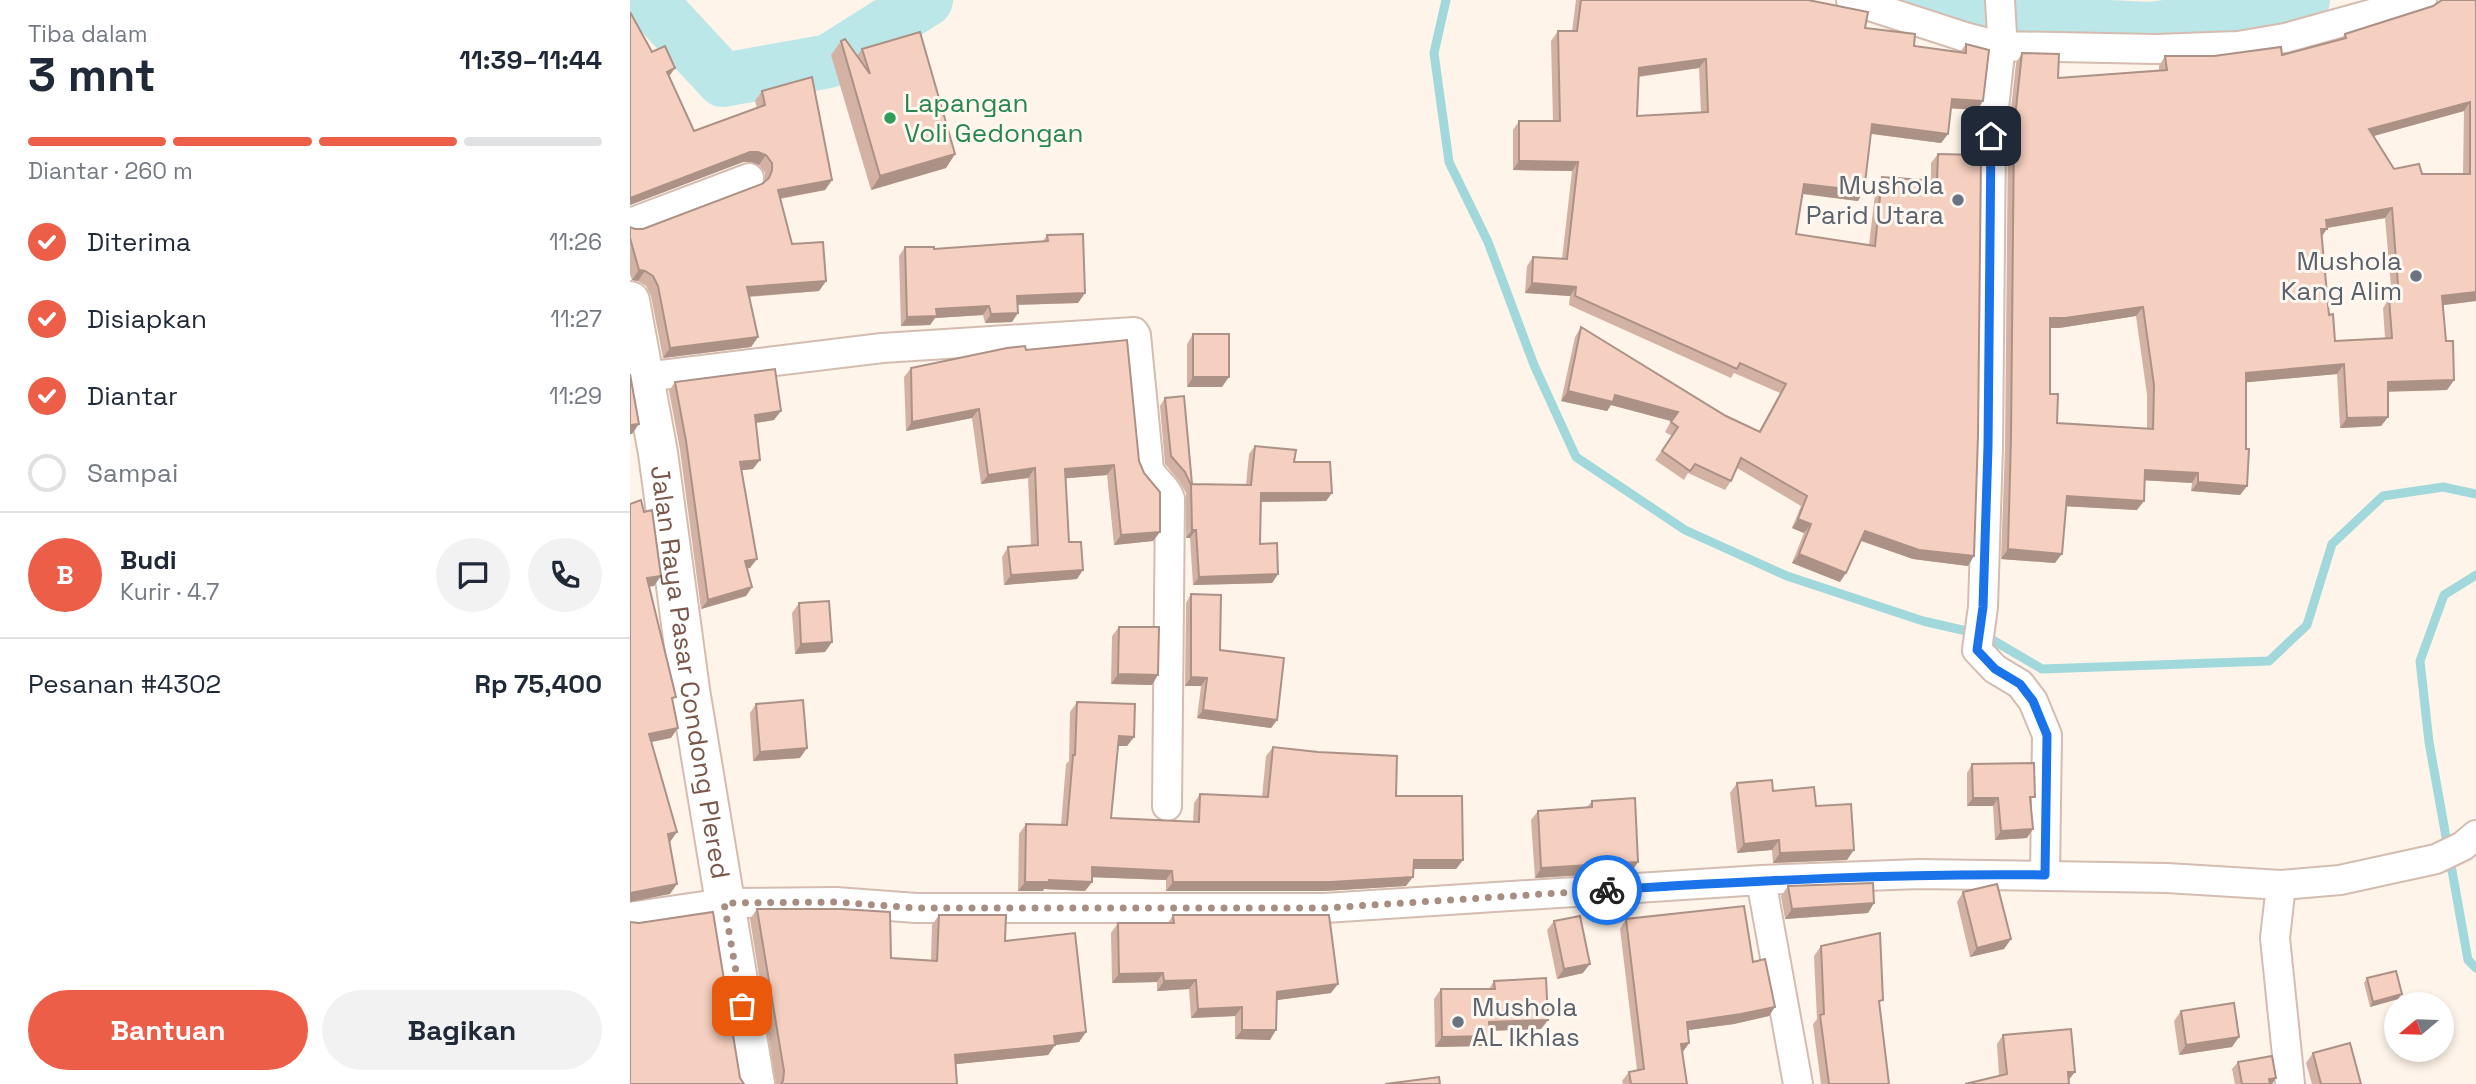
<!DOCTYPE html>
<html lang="id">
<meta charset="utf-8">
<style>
body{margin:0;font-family:"Space Grotesk",sans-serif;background:#f2f2f3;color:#1f2937;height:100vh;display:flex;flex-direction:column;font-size:26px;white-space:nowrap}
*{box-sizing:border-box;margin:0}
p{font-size:23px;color:#747a83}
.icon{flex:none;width:38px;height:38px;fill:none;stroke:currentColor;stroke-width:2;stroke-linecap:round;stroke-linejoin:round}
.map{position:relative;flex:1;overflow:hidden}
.details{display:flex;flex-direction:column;background:#fff;width:630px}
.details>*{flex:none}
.needle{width:46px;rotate:251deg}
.tools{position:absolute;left:1754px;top:992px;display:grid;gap:14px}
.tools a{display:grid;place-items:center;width:70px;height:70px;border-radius:50%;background:#fff;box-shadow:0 4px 10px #0003;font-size:35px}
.pin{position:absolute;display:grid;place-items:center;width:60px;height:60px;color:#fff;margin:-30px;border-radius:14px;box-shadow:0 4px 10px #0006}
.courier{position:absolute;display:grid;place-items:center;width:70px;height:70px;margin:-35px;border:5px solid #1a73e8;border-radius:50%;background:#fff;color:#222;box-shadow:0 2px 9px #0007}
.summary em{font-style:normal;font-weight:600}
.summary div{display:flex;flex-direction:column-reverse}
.summary{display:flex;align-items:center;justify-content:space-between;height:119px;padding:0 28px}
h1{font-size:46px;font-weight:600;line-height:52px}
.bar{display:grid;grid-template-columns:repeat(4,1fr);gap:10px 7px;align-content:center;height:84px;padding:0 28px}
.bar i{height:9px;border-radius:5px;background:#e0e1e3}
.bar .selected{background:#ed5e49}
.bar p{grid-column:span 4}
.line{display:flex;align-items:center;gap:18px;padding:0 28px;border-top:2px solid #e0e1e3}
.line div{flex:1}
.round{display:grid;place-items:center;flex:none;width:74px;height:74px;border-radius:37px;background:#f2f2f3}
ol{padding:0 28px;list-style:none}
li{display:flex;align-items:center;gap:21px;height:77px}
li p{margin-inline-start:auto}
li .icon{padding:7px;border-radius:50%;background:#ed5e49;color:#fff;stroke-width:4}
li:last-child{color:#747a83}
li i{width:38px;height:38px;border:4px solid #e0e1e3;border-radius:50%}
.button{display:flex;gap:14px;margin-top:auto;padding:14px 28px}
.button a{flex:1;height:80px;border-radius:42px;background:#ed5e49;color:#fff;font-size:28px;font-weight:600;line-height:80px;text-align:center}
.button a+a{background:#f2f2f3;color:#1f2937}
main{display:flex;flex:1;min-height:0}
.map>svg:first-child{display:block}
</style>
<main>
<section class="details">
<div class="summary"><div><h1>3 mnt</h1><p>Tiba dalam</p></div><em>11:39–11:44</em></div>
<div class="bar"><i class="selected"></i><i class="selected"></i><i class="selected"></i><i></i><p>Diantar · 260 m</p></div>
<ol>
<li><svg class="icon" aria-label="check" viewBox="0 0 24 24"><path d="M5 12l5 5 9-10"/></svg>Diterima<p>11:26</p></li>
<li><svg class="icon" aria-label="check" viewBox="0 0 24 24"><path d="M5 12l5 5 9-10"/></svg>Disiapkan<p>11:27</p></li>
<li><svg class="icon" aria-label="check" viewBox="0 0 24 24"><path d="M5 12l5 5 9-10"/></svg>Diantar<p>11:29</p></li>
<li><i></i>Sampai</li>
</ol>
<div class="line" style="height:126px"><b class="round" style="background:#ed5e49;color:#fff">B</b><div><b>Budi</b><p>Kurir · 4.7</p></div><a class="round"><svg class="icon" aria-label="chat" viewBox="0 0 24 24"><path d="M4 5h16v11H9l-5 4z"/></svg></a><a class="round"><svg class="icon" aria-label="phone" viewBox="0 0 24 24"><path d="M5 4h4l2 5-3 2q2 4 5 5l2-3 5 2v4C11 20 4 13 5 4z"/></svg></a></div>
<div class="line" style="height:91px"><div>Pesanan #4302</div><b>Rp 75,400</b></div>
<div class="button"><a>Bantuan</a><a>Bagikan</a></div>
</section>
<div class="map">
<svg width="1846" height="1084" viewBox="0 0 1846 1084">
<rect width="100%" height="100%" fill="#fef4e9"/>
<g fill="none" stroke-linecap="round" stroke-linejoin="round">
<!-- stream -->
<path stroke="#a1d8db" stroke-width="9" d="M816,0L804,53L819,162L858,242L904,365L946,457L1055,530L1157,576L1293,621L1354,635L1412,669L1639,661L1677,625L1702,544L1753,496L1813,487L1846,494
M1846,575L1814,595L1790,661L1799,742L1838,960L1846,968"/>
<!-- river -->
<path stroke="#bbe7e9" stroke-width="54" d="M19,0L93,80L199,61L296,0
M1288,0L1433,25L1522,29L1632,12L1673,0"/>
<defs>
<path id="street" d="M1221,0L1335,37L1370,46L1526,49L1608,46L1655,38L1792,0
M1370,0L1372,34L1361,136L1358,446L1353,607L1347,650L1365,669L1390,684L1403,701L1417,735L1415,875
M0,223L119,178
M15,377L252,348L504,332L506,335L519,469C524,481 537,487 540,499L537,806
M1131,880L1168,1084
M1651,885L1645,938L1660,1084
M0,917L94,903L206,902L286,908H695L1131,880L1289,874L1537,878L1651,885L1710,880L1806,859L1833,846L1846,835"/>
<g id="secondary">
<path id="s1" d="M0,301L28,453L60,690L125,1084"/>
</g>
</defs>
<!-- street casing -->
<use href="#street" stroke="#d4bcb0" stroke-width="32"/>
<!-- secondary casing -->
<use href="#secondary" stroke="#d7bcad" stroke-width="42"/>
<!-- street -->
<use href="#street" stroke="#fff" stroke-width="28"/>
<!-- secondary -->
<use href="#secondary" stroke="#fff" stroke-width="38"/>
</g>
<!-- wall -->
<path fill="#d3b2a4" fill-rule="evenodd" d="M946,0H1178L1235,28L1284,46L1330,52L1336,44L1353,101L1347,110L1321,108L1318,134L1311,143L1241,134L1228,201L1172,194L1166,234L1239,245L1246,186L1252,177L1301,180V163L1308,154L1338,566L1283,559L1231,541L1210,582L1162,563L1174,533L1162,528L1171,506L1107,468L1101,481L1095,490L1058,473L1054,480L1025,460L1042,436L1035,432L1041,421L981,405L977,411L931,401L945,337L951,327L1096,416L1129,431L1150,393L1104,373L1101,378L939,305L940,296L895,293L897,266L903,257L932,259L942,171L883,170V130L889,121H923L921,41L928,31H942ZM1069,68L1071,113L1007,116L1009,77Z
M1810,0H1846V301L1813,305L1816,341L1824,380L1817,390L1758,391V417L1751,426L1710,428L1707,374L1616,382L1617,486L1610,495L1561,491L1562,483L1515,480L1507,510L1436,506L1425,563L1371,559L1375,447L1378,137L1386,63L1392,53L1428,78L1529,70V66L1535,56L1652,55L1710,40L1715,34L1803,6L1808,4ZM1834,111L1833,174H1792L1764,169L1743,136ZM1755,218L1762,298H1759L1753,308L1755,338L1705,341L1699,315L1692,237L1697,228ZM1506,316L1517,395V428L1427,423L1420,394V328H1429Z
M0,12L22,52L39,77L64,131L127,108L125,101L132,91L202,180L195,190L150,199L162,244L196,281L189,291L119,297L128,337L121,347L33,358L21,296L16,286L8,281L2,280L0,274V227L5,229H13L132,184L135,180V173L129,165L121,162H113L0,205Z
M211,41L227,56L232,49L325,154L316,168L241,190L201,55Z
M417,235L455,293L448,303L388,305L382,322L355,323L353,315L305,318L300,325L271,326L269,256L275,247L304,249L413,241Z
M563,334L592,387H557V344Z
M396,350L509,461L530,532L523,541L484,545L477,475L436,478L439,542L447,579L374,585L372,557L378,547L401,545L398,478L351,484L342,418L276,431L274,377L281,368Z
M45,382L144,420L126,423L123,469L112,470L120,568H117L122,587L116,596L71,609L50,450L39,391Z
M535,398L562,484L616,485L619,454L625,446L664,462L702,493L696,501L631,502L630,544L648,574L642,583L563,585L560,538H556V493L549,481L535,464L530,406Z
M561,594L590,650L647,720L641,728L567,718L571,686H555L556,603Z
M169,603L202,642L195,652L165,654L162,613Z
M489,627L522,685L481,684L482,636Z
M447,702L504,737L497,746H488L481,818L563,822L564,803L570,794L632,797L636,756L643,747L766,796L833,860L826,869H783L776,886L694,891H536V880L462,877V882L455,891L414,889L413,891H388L389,834L396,824L431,825L436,764L439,761L440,712Z
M126,704L170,758L123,761L120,713Z
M1342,764L1401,803L1397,838L1365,840L1363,806H1337V773Z
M1107,783L1143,791L1186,806L1217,860L1143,863L1142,850L1107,853L1100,793Z
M962,801L1008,862L1001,872L905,878L901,820L908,811L957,807Z
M1158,886L1244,903L1238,913L1155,919L1151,896Z
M1333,892L1381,939L1374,949L1340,957L1327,902Z
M127,909L261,958L301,960L302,925L309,915L375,941L456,1032L449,1042L425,1045L418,1055L325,1064L327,1084H146L120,919Z
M543,915L701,993L647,1000L640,1040L605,1039V1016L561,1018L559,989L527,991V982L482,983L481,933L488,923H538Z
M996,919L1123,962L1139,1016L1104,1024L1058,1030L1059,1043L1052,1053L1057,1084H993L992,1081L999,1072L1007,1070L990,929Z
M924,921L953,973L927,979L917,930Z
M1191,946L1249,1005L1259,1084H1191L1183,1024L1187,1019L1184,956Z
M1737,978L1768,999L1740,1007L1734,983Z
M864,981L918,1020L911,1029L859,1031V1036L852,1046L805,1047L804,999L811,989H859Z
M1551,1011L1602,1047L1549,1055L1544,1021Z
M1373,1035L1438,1081L1369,1076L1367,1044Z
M1683,1053L1731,1084H1682L1676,1063Z
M1608,1062L1646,1078L1642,1084H1605L1602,1069Z"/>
<!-- shaded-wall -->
<path fill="#ac9186" d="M1076,59L1069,68L1003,77L1009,68Z
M45,68L38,78L37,72Z
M1322,99L1353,101L1347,110L1316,108Z
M1840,102L1834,111L1733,139L1739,129Z
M1242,124L1318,134L1311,143L1236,133Z
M120,152H128L136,155L129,165L121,162H113L0,205V198Z
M325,154L316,168L241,190L250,176Z
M889,161L948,162L942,171L883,170Z
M202,180L195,190L141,200L148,190Z
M1174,184L1234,191L1228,201L1167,193Z
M1762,208L1755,218L1690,229L1696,220Z
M1691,229H1697L1690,238Z
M9,270L15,271L8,281L2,280Z
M196,281L189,291L110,297L117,287Z
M902,283L946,287L940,296L895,293Z
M1846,292V301L1806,306L1812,296Z
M455,293L448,303L381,305L387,296Z
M359,306L353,315L305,318L300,325L271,326L277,317L306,309Z
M1513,307L1506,316L1429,328H1413L1420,318Z
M388,313L382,322L355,323L361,314Z
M128,337L121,347L33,358L40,348Z
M1714,364L1707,374L1610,383L1616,373Z
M563,377H599L592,387H557Z
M1824,380L1817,390L1751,392L1758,382Z
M938,391L985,395L1048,412L1041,421L981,405L977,411L931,401Z
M349,409L342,418L276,431L282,422Z
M151,411L144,420L119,424L125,415Z
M1758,417L1751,426L1710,428L1717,418Z
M9,424L2,434H0V425Z
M130,460L123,469L104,471L110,462Z
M484,465L477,475L428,479L435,469Z
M405,468L398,478L351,484L358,475Z
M1515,470L1568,473L1562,483L1509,480Z
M1568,482L1617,486L1610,495L1561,491Z
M631,493H702L696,501L625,502Z
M1437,496L1514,501L1507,510L1430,506Z
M1168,519L1181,524L1174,533L1162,528Z
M562,530H566L560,538H556Z
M1235,531L1344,556L1338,566L1283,559L1229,540Z
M530,532L523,541L484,545L491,535Z
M1378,549L1432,554L1425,563L1371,559Z
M1169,554L1216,573L1210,582L1162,563Z
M127,559L120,568L108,570L115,561Z
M453,570L447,579L374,585L381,575Z
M648,574L642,583L563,585L569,577Z
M31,576L24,586L10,588L17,578Z
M122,587L116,596L71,609L78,600Z
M202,642L195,652L165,654L171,644Z
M488,674L528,675L522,685L481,684Z
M561,677L577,678L571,686H555Z
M573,710L647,720L641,728L567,718Z
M48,728L41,738L12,744L19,734Z
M489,736L504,737L497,746H482Z
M177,748L170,758L123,761L130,752Z
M1343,798H1368L1363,806H1337Z
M1403,829L1397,838L1365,840L1371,831Z
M47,832L40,842L31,844L38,834Z
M1149,840L1142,850L1107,853L1114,844Z
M1224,850L1217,860L1143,863L1150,853Z
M784,860H833L826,869H777Z
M1008,862L1001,872L905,878L911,868Z
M462,867L542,871L536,880L456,877Z
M783,877L776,886L694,891H536L543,882Z
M419,880L462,882L455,891L414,889L413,891H388L395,882Z
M47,884L40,894L0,902V893Z
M1244,903L1238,913L1155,919L1162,909Z
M1381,939L1374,949L1340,957L1347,948Z
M960,964L953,973L927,979L934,969Z
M533,973L527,982L482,983L489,974Z
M566,980L559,989L527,991L534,981Z
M708,984L701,993L640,1001L647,992Z
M1772,994L1768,999L1740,1007L1743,1002Z
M612,1007L605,1016L561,1018L568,1009Z
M1145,1007L1139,1016L1104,1024L1051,1031L1057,1022Z
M918,1020L911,1029L852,1031L859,1022Z
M612,1030H646L640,1040L605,1039Z
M456,1032L449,1042L425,1045L418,1055L318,1065L325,1055L424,1036Z
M859,1036L852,1046L805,1047L812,1037Z
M1609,1037L1602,1047L1549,1055L1556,1045Z
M1059,1043L1052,1053L1051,1044Z
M1438,1072H1445L1438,1081Z
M1646,1078L1642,1084H1636L1639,1079Z"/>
<!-- building -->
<path fill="#f5cfbf" stroke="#ac9186" stroke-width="2" fill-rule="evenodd" d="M951,0H1178L1238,12L1235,28L1285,34L1284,46L1336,53V44L1359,50L1353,101L1322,99L1318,134L1242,124L1234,191L1174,184L1166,234L1245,246L1252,177L1307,181L1308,154L1351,155L1348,436L1344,556L1289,550L1235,531L1216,573L1169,554L1181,524L1168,519L1177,496L1111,458L1101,481L1065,464L1060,471L1032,451L1048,427L1041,422L1048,412L985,395L983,402L938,391L951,327L1096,416L1130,432L1156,384L1110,363L1107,369L945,296L946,287L902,283L903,257L937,259L948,162L889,161V121H930L928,31H947ZM1076,59L1078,112L1007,116L1009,68Z
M1812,0H1846V292L1812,296L1816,341H1823L1824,380L1758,382V417L1717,418L1714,364L1616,373V449H1619L1617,486L1568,482V473L1515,470L1514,501L1437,496L1432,554L1378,549L1381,437L1384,127L1392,53L1429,54L1428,78L1537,70L1535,56H1584L1651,47L1652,55L1716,38L1715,34L1803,6ZM1840,102V174H1792L1789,164L1764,169L1739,129ZM1762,208L1769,298H1759L1762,338L1705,341L1703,314L1699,315L1691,229H1697L1696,220ZM1513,307L1524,385L1523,429L1427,423L1428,394H1420V318H1435Z
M0,12L22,52L35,46L45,68L37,72L64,131L135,105L132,91L182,77L202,180L148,190L162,244L193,242L196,281L117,287L128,337L40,348L28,286L23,276L15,271L9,270L0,238V227L5,229H13L132,184L139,178L142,170V163L136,155L128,152H120L0,198Z
M290,32L325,154L250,176L211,41L215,39L240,74L232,49Z
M453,234L455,293L387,296L388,313L361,314L359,306L306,309L307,316L277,317L275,247H304V249L418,241L417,235Z
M563,334H599V377H563Z
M497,340L509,461L514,473L530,492V532L491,535L484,465L435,469L439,542H451L453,570L381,575L378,547L408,545L405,468L358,475L349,409L282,422L281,368L377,348L395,346L396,350Z
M145,369L151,411L125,415L130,460L110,462L127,559L115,561L122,587L78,600L56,441L45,382Z
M0,374L9,424L0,425Z
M554,396L562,484L621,485L625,446L666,450L664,462H700L702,493H631L630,544L647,543L648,574L569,577L566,530H562L561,485L555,472L541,456L535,398Z
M11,500L14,512L22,510L31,576L17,578L46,697L42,698L48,728L19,734L47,832L38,834L47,884L0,893V504Z
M561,594L591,595L590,650L654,658L647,720L573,710L577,678L561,677Z
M199,601L202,642L171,644L169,603Z
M489,627H529L528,675L488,674Z
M173,700L177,748L130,752L126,704Z
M447,702L505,704L504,737L489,736L481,818L569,822L570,794L638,797L643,747L688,752L767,756L766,796H832L833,860H784L783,877L701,882H543L542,871L462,867V882L419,880V882H395L396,824L437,825L443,755H445Z
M1404,763L1405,797H1400L1403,829L1371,831L1368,798H1343L1342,764Z
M1142,780L1143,791L1184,787L1186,806L1221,804L1224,850L1150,853L1149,840L1114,844L1107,783Z
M1005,798L1008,862L911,868L908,811L962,807V801Z
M1243,883L1244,903L1162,909L1158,886Z
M1367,884L1381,939L1347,948L1333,892Z
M1114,906L1123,962L1135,959L1145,1007L1111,1014L1057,1022L1059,1043L1051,1044L1057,1084H1001L999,1072L1014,1069L996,919Z
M127,909H212L260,912L261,958L307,961L309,915H376L375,941L445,933L456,1032L424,1036L425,1045L325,1055L327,1084H151L153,1081L154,1071Z
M83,912L110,1078L114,1084H0V922L9,923Z
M543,915H699L708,984L647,992L646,1030H612V1007L568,1009L566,980L534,981L533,973L489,974L488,923H544Z
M950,916L960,964L934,969L924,921Z
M1250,933L1253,1000L1249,1001L1259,1084H1199L1190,1015L1194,1014L1191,946Z
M1766,971L1772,994L1743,1002L1737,978Z
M916,978L918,1020L859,1022V1036L812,1037L811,989H865L864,981Z
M1604,1003L1609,1037L1556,1045L1551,1011Z
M1441,1029L1445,1072H1438L1439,1084H1335L1377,1074L1373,1035Z
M1720,1043L1731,1084H1691L1683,1053Z
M1642,1056L1646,1078L1639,1079L1640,1084H1612L1608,1062Z
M809,1077L810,1084H755Z"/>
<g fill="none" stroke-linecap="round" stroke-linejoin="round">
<!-- done -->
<path stroke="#a88e82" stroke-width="7" stroke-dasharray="0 12.6" d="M112,1006L94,903L206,902L286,908H695L977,890"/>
<!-- route -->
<path stroke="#1a73e8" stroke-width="9" d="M977,890C1123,881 1268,873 1415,875L1417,735L1403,701L1390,684L1365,669L1347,650L1353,607L1358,446L1361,136"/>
</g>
<!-- markers -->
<circle fill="#2e9e5b" stroke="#fff8f0" stroke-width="2.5" cx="260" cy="118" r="7"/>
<g fill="#6b7280" stroke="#fff8f0" stroke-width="2.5">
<circle cx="1328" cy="200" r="7"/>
<circle cx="1786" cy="276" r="7"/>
<circle cx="828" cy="1022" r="7"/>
</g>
<g text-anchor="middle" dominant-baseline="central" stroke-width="6" stroke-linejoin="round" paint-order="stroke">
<!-- leisure labels -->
<g font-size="26" fill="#27864d" stroke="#fff8f0" text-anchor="start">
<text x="274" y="103">Lapangan<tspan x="274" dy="30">Voli Gedongan</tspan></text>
</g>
<!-- worship labels -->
<g font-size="26" fill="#5b616d" stroke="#fff8f0" text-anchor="end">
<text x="1314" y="185">Mushola<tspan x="1314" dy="30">Parid Utara</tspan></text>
<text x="1772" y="261">Mushola<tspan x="1772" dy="30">Kang Alim</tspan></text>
<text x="842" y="1007" text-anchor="start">Mushola<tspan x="842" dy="30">AL Ikhlas</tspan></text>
</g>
<!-- street labels -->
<g font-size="26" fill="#7a574a" stroke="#fff8f0">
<text stroke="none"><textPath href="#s1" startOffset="376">Jalan Raya Pasar Condong Plered</textPath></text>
</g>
</g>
</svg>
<div class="tools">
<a><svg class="needle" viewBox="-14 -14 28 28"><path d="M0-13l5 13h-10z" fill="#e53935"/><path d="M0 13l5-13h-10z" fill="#747a83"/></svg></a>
</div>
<div class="pin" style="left:112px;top:1006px;background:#ea580c"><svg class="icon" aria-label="bag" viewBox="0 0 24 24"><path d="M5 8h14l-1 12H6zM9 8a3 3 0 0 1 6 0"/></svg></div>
<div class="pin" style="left:1361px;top:136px;background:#1f2937"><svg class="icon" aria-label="home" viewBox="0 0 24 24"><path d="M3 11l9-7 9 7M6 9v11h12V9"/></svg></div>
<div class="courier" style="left:977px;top:890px"><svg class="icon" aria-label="bike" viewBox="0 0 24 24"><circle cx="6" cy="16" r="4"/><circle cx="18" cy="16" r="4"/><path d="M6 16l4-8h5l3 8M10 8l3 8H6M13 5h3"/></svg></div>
</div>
</main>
